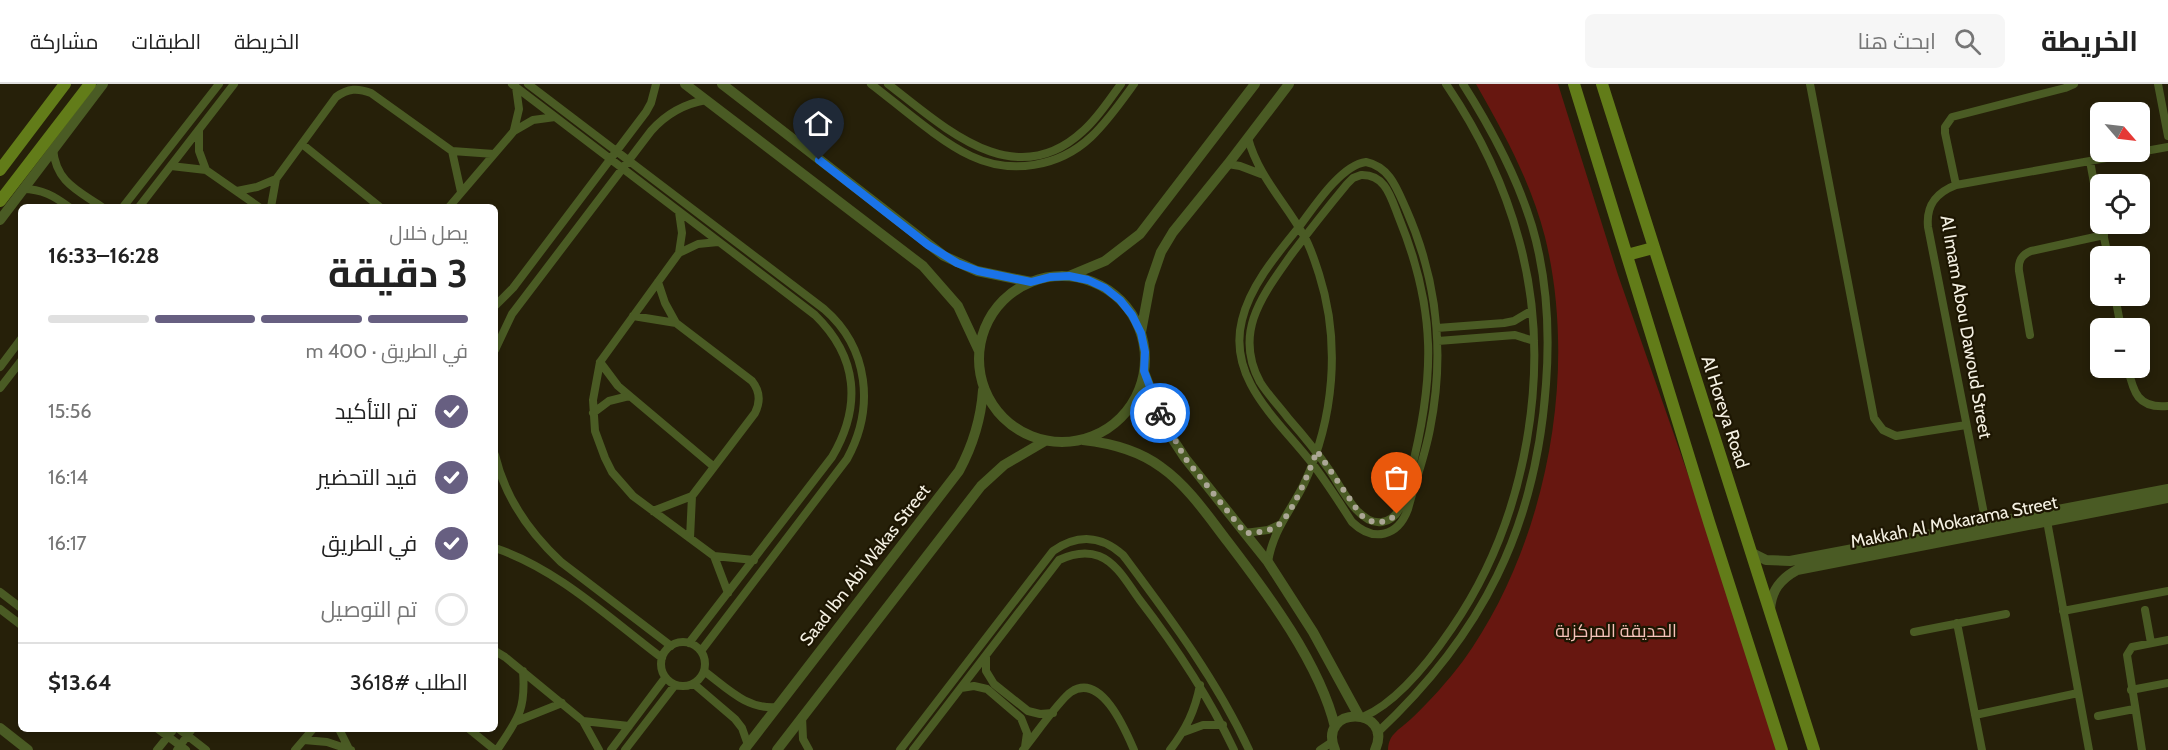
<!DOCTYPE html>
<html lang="ar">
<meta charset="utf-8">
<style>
body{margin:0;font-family:Cabin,Cairo,sans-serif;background:#f6f6f6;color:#222;direction:rtl;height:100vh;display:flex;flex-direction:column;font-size:22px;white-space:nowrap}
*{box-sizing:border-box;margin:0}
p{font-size:20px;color:#767676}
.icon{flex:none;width:33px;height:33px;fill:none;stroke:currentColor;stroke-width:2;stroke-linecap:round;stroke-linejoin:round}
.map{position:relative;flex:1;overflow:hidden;direction:ltr}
.panel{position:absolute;left:18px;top:120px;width:480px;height:528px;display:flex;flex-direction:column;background:#fff;border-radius:9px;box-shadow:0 3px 9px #0003;direction:rtl}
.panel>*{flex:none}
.needle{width:39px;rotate:118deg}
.tools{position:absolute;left:2090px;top:18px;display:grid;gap:12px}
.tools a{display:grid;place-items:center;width:60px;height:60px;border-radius:9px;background:#fff;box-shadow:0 3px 9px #0003;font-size:30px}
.pin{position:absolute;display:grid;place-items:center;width:51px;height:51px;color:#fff;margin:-62px -26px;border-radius:50% 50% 50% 0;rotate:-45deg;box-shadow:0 0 6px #0007}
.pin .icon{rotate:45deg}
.courier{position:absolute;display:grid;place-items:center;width:60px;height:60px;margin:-30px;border:4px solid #1a73e8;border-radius:50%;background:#fff;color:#222;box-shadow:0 2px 8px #0007}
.headline em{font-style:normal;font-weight:700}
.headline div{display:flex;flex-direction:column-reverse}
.headline{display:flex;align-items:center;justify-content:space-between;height:102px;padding:0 30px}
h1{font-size:39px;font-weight:700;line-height:45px}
.bar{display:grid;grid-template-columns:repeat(4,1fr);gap:9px 6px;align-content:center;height:72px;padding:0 30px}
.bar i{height:8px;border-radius:4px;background:#e0e0e0}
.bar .current{background:#675f81}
.bar p{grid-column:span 4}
.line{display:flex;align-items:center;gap:15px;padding:0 30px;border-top:2px solid #e0e0e0}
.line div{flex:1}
ol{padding:0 30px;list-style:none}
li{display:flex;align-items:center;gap:18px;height:66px}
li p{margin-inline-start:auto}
li .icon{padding:6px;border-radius:50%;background:#675f81;color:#fff;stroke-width:4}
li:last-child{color:#767676}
li i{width:33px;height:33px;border:3px solid #e0e0e0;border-radius:50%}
header{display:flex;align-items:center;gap:36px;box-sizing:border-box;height:84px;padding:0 30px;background:#fff;border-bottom:2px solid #e0e0e0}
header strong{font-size:28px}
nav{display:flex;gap:33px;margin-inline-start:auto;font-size:21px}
.search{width:420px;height:54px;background:#f6f6f6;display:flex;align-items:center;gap:15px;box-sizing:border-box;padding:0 21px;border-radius:9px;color:#767676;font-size:22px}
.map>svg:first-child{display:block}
</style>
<header>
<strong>الخريطة</strong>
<div class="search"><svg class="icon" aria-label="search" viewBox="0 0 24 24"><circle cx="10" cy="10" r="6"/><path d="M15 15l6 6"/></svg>ابحث هنا</div>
<nav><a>الخريطة</a><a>الطبقات</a><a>مشاركة</a></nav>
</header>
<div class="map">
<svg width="2168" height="666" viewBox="0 0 2168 666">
<rect width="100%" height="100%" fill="#262009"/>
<!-- green -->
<path fill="#671710" d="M1476,0H1558L1618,191L1718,476L1778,666H1388C1388,660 1390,654 1394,650C1399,644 1406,640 1411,635C1430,617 1447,598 1463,577C1546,462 1579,291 1545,153C1531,98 1504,49 1476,0Z"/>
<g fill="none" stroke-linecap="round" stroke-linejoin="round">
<!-- minor -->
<path stroke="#4a5b24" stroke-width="8" d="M512,0L815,231C858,273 862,322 832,373L689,559
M528,0L824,225C869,264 875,324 847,375L701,567
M871,0C900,22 939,57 971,72C1011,91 1059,83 1091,53C1107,38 1121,18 1134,0
M888,0C944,43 1014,111 1083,47C1098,34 1109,16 1121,0
M1810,0L1874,334L1883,346L1896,352L1966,341
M2158,0L2168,52
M199,46V67L206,86
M514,46L519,25L516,3
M1248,54C1258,92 1285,118 1304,152C1311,164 1315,178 1319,190C1341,259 1334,335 1304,400C1290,428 1273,446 1268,478
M302,60L380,123
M53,65C56,98 77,106 102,123
M452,67L461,108
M2090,77L2100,132
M1366,78C1390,83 1397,105 1406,125C1437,195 1445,270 1430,345C1425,372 1415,398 1408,425C1398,452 1374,459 1352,438C1339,418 1326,397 1311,378C1278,336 1227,295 1242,236C1250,202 1277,170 1299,143C1314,123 1341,81 1366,78Z
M1228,80L1240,82L1261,90
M171,82L206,86L259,123
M1361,91C1386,90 1391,114 1399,134C1437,227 1435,295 1410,391C1405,407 1403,435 1382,438C1359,442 1341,403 1330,387C1317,368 1303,351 1288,334C1279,322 1268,311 1260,298C1233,248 1263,211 1291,171C1309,147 1328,123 1347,100L1353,94Z
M1956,101L1945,49V43L1952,33L2065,4L2074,0
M23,105C42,105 54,112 69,123
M237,107L257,103L276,95
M123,123L219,0
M139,123L234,0
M271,123L276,95L336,13C348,4 358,4 371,9L452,67L494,70
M449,123L514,47L533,36L555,33
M679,128L682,149L679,169
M2101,140L2108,172
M718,158L698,160L679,169L600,278L593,316L595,347L605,374L612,388L633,412L714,472L754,476
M658,198L665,219L676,239
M2115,212L2121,244
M495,222L513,204L646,28L651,19L656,0
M633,232L676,239L752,297C760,307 761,317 755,329L692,412L690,454
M1437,244L1504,239L1514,237L1531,227
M2030,251L2019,187C2018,177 2021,171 2031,167L2104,151
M1438,257L1515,251L1534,257
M495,266L512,230L651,47C666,30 683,20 706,16
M600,278L618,302L713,382
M0,283L21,255
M2128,284C2133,308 2138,325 2168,322
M0,304L21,277
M593,329L609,317L629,312
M495,371C505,414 529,448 561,478L671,562
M653,427L692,412
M2047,437L2089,666
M1986,440L1928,143C1926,122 1935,109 1956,101L2168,63
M1245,449L1268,446L1279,441
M495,464C558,485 610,535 662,574
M714,472L728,509
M0,508L21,524
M0,525L21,541
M2145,526L2151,559
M2063,527L2168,507
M1957,539L1982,666
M1914,548L2006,530
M661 580a22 22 0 1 1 44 0a22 22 0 1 1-44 0Z
M495,567L505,573L583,637L599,666
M986,573V587L994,600L1028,627L1040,630L1053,629
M704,587C727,604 747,626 777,623
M694,600L735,635L742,644L748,661
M961,604L974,602L987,605L1021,634L1027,649L1025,663
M2131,606L2168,599
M1975,631L2078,609
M2098,632L2134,625
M802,633L803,655L809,666
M1363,633C1398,618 1431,575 1452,544C1527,435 1554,283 1519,156C1504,100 1478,47 1446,0
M517,637L562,619
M583,637L629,642
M158,645L186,666
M179,645L206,666
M339,645L349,665
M469,645L495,666
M1184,648L1203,641H1223
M1377,649C1482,551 1536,444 1546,300C1550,247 1547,193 1532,142C1517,92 1491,44 1463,0
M304,656L327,658L351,666
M157,666L174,645
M177,666L192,645
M295,666L313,645
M497,666C518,635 526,626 523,587
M611,666L665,594
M625,666L675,601
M900,666L1053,467C1077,450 1101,451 1123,471C1170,534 1216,595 1249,666
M913,666L1059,476C1072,470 1085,467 1099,472C1117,479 1128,500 1139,515C1176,563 1208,611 1234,666
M1023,666C1033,654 1060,615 1071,608C1101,588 1125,645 1134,666
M1170,666C1186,645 1195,627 1200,601
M1320,666L1332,658
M2142,666L2127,571L2132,563L2168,556"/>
<!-- tertiary -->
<path stroke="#4a5b24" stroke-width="10" d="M685,0L923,182L958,222L979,267
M722,0L944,172L977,187L1031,198
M0,136L103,0
M1069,192L1105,177L1140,150L1255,0
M979 275a83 83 0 1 1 166 0a83 83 0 1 1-166 0Z
M1141,248L1150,200L1161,168L1173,148L1228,80L1289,0
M1144,288L1161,333L1172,354L1185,374L1268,478L1313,548L1359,632
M1083,356C1110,359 1138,366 1161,383C1188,402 1208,432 1228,458C1267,509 1320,580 1335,643
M1752,469L1766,476L1790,477L2168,405
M1770,526C1771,507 1780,495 1797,486L2168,414
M0,644L28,666
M744,666L959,387C973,361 981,335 983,306
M777,666L981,402L1004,381L1045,357
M1335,666C1316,621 1395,622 1375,666"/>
<!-- secondary -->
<path stroke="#627c19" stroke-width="12" d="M1574,0L1709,438L1782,666
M1602,0L1814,666
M0,86L65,0
M0,117L90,0
M1627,171L1653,164"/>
</g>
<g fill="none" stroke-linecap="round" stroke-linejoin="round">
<!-- done -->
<path stroke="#aca796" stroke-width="6" stroke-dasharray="0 10.8" d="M1160,329L1185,374L1245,449C1256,449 1267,448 1277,442C1292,432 1310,385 1317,367L1360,430C1372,441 1384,441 1397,430"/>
<!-- route -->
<path stroke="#1a73e8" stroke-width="8" d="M819,76L928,161L957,179L978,187L1031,198L1050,193L1069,192L1088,196L1105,204L1120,216L1132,231L1141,249L1145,268L1144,287L1160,329"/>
</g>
<g text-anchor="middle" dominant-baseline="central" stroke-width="4.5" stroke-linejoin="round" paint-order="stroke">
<!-- street labels -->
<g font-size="18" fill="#f4f0e2" stroke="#1d1602">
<text transform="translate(1966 243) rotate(80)">Al Imam Abou Dawoud Street</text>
<text transform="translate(1725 328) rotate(72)">Al Horeya Road</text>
<text transform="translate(1954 438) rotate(-11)">Makkah Al Mokarama Street</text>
<text transform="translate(865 481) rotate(-52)">Saad Ibn Abi Wakas Street</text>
</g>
<!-- park labels -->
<g font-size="18" fill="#f6c2b9" stroke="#1d1602">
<text x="1616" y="547">الحديقة المركزية</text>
</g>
</g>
</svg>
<div class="tools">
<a><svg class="needle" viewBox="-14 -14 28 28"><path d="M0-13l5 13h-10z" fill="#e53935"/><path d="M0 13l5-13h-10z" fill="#767676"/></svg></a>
<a><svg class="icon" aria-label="locate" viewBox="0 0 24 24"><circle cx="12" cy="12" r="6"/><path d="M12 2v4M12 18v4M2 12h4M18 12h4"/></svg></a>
<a>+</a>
<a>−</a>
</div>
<div class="pin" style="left:1397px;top:430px;background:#ea580c"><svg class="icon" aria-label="bag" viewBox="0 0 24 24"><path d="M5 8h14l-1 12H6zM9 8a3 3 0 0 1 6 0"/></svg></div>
<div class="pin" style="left:819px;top:76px;background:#1f2937"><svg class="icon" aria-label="home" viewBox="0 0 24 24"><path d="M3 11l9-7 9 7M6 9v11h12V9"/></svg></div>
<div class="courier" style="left:1160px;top:329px"><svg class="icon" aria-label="bike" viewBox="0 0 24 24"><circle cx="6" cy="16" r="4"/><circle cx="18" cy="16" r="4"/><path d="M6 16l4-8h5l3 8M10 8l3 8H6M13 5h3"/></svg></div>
<section class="panel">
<div class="headline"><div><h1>3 دقيقة</h1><p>يصل خلال</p></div><em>16:28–16:33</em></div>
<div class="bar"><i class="current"></i><i class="current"></i><i class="current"></i><i></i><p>في الطريق · 400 m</p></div>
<ol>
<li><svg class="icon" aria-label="check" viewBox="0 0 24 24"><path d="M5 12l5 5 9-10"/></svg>تم التأكيد<p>15:56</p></li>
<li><svg class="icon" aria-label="check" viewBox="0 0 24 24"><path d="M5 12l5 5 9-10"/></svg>قيد التحضير<p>16:14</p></li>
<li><svg class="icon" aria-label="check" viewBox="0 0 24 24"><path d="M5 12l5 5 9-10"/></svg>في الطريق<p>16:17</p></li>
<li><i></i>تم التوصيل</li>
</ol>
<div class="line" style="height:78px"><div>الطلب #3618</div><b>$13.64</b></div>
</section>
</div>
